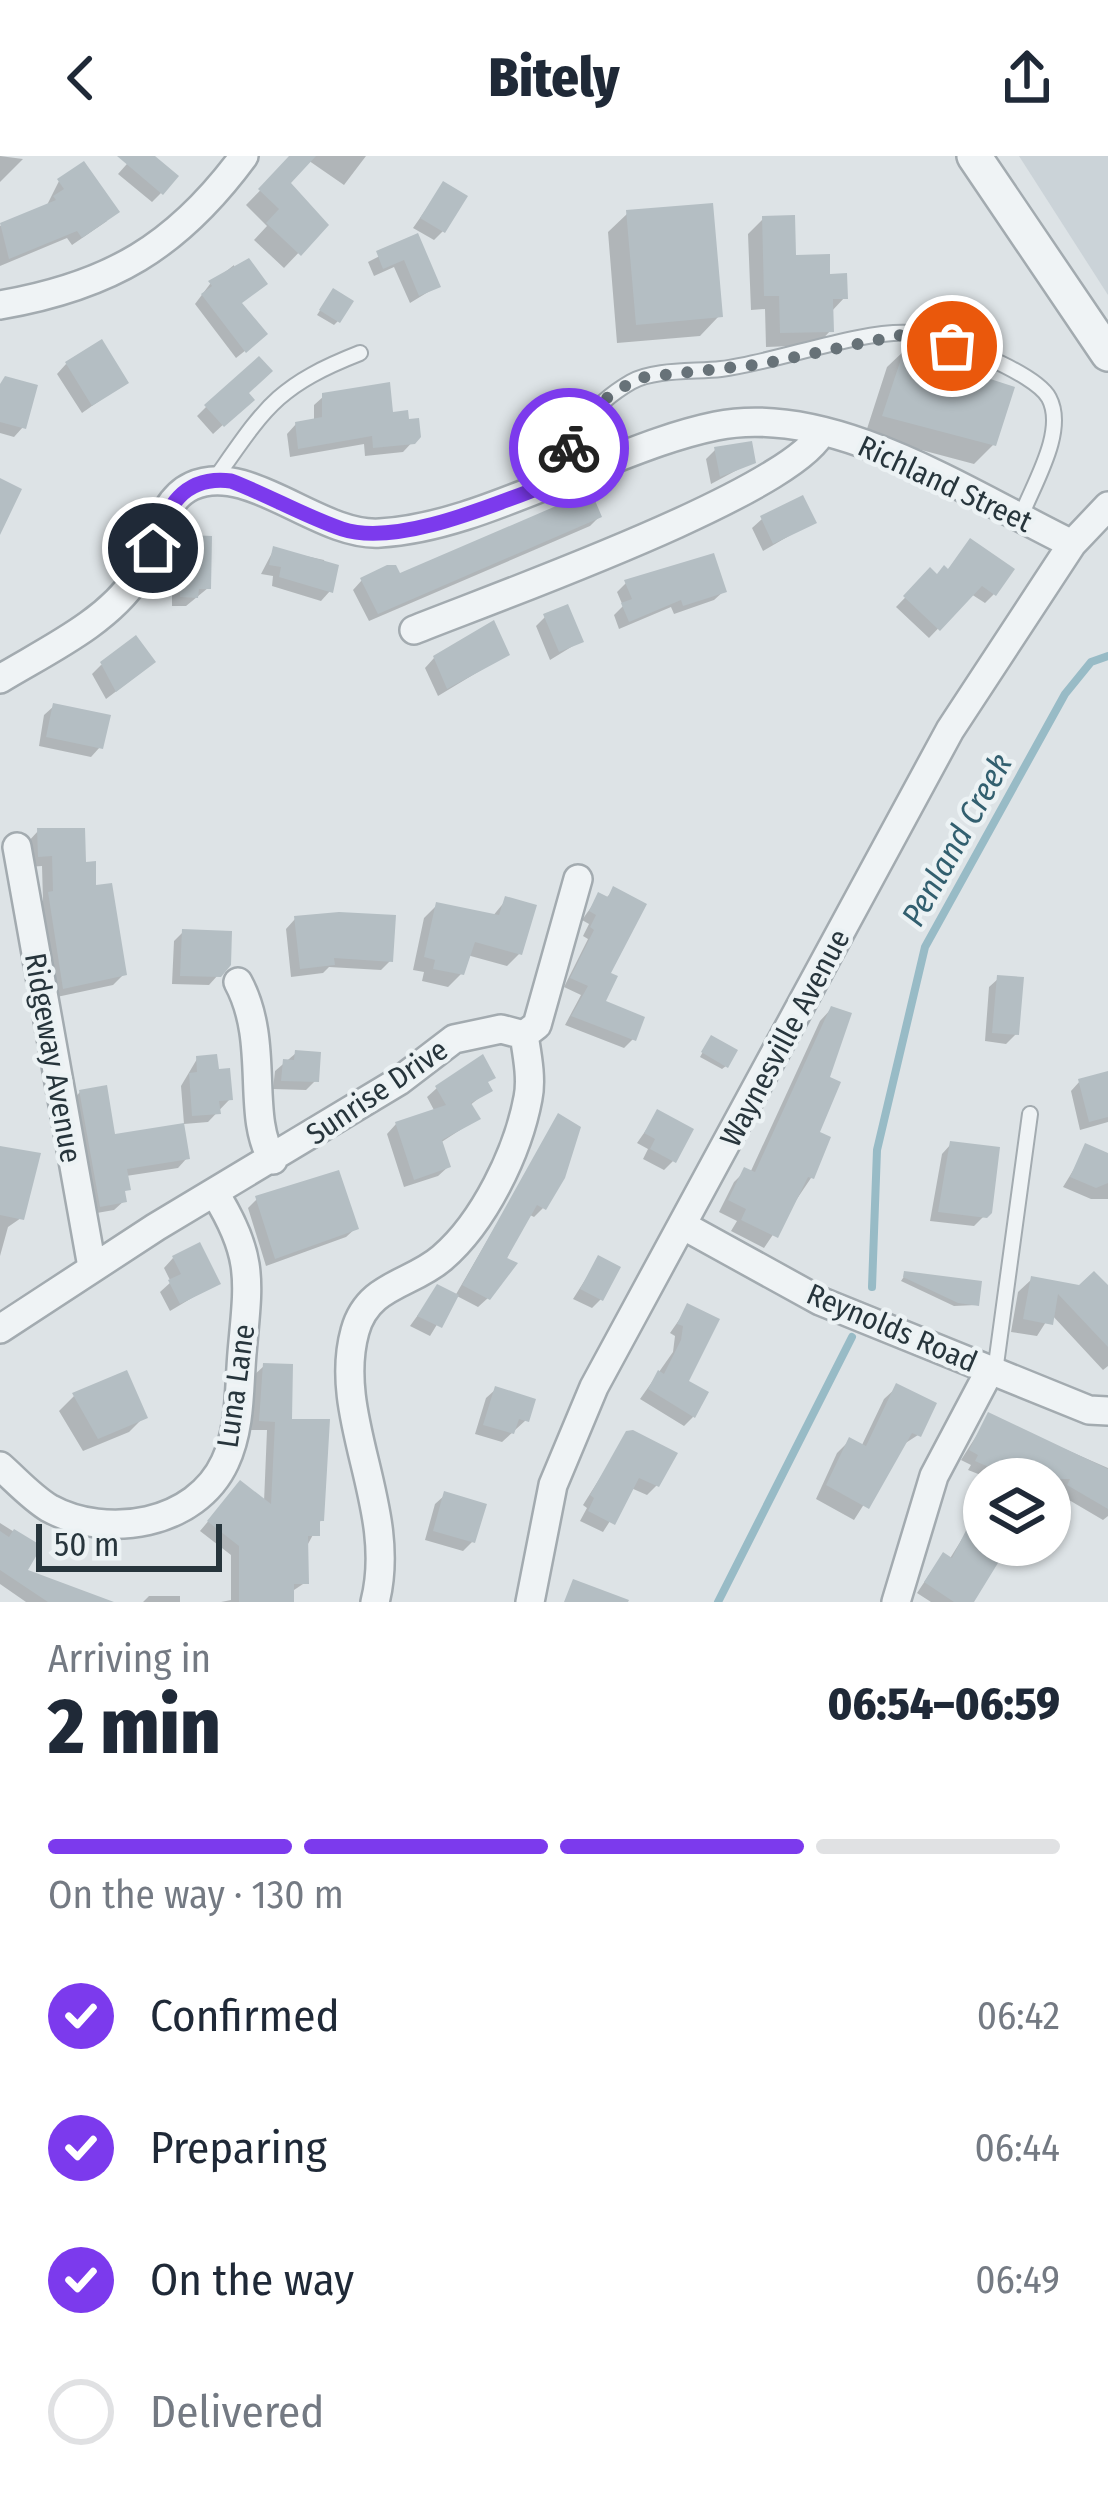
<!DOCTYPE html>
<meta charset="utf-8">
<style>
body{margin:0;font-family:"Fira Sans Condensed",sans-serif;background:#f6f6f7;color:#1f2937;height:100vh;display:flex;flex-direction:column;font-size:45px;white-space:nowrap}
*{box-sizing:border-box;margin:0}
p{font-size:39px;color:#747a83}
.icon{flex:none;width:66px;height:66px;fill:none;stroke:currentColor;stroke-width:2;stroke-linecap:round;stroke-linejoin:round}
.map{position:relative;height:1446px;overflow:hidden}
.sheet{display:flex;flex-direction:column;background:#fff;flex:1}
.sheet>*{flex:none}
.controls{position:absolute;left:963px;top:1302px;display:grid;gap:24px}
.controls a{display:grid;place-items:center;width:108px;height:108px;border-radius:50%;background:#fff;box-shadow:0 3px 9px #0004;font-size:60px}
.scale{position:absolute;left:36px;bottom:30px;width:186px;box-sizing:border-box;padding-left:12px;border:6px solid #27353c;border-top:0;font-size:33px;line-height:42px;white-space:nowrap;color:#27353c;-webkit-text-stroke:9px #ecf2f4;paint-order:stroke}
.pin{position:absolute;display:grid;place-items:center;width:102px;height:102px;color:#fff;margin:-51px;border:6px solid #fff;border-radius:50%;box-shadow:0 3px 12px #0007}
.courier{position:absolute;display:grid;place-items:center;width:120px;height:120px;margin:-60px;border:9px solid #7c3aed;border-radius:50%;background:#fff;color:#222;box-shadow:0 3px 15px #0007}
.headline em{font-style:normal;font-weight:800}
.headline div{display:flex;flex-direction:column-reverse}
.headline{display:flex;align-items:center;justify-content:space-between;height:204px;padding:0 48px}
h1{font-size:78px;font-weight:800;line-height:90px}
.bar{display:grid;grid-template-columns:repeat(4,1fr);gap:18px 12px;align-content:center;height:144px;padding:0 48px}
.bar i{height:15px;border-radius:9px;background:#e0e1e3}
.bar .selected{background:#7c3aed}
.bar p{grid-column:span 4}
ol{padding:0 48px;list-style:none}
li{display:flex;align-items:center;gap:36px;height:132px}
li p{margin-inline-start:auto}
li .icon{padding:12px;border-radius:50%;background:#7c3aed;color:#fff;stroke-width:4}
li:last-child{color:#747a83}
li i{width:66px;height:66px;border:6px solid #e0e1e3;border-radius:50%}
header{display:flex;justify-content:space-between;align-items:center;height:156px;padding:0 48px;background:#fff;font-size:54px;font-weight:800}
.map>svg:first-child{display:block}
</style>
<header><svg class="icon" aria-label="back" viewBox="0 0 24 24"><path d="M15 5l-7 7 7 7"/></svg>Bitely<svg class="icon" aria-label="share" viewBox="0 0 24 24"><path d="M12 15V3M7 8l5-5 5 5M5 13v7h14v-7"/></svg></header>
<div class="map">
<svg width="1108" height="1446" viewBox="0 0 1108 1446">
<rect width="100%" height="100%" fill="#dde3e6"/>
<!-- built -->
<path fill="#cbd3d8" d="M1019,0H1108V139Z"/>
<!-- shadow -->
<path fill="#0003" d="M0,0L23,3L0,26Z
M134,0H151L161,37L152,46L118,18Z
M302,0H366L344,29Z
M289,5L287,27L325,69L284,112L254,84L267,70L246,49Z
M59,25L107,65L72,89L67,82L0,110V70L46,51Z
M443,29V75L434,84L413,72Z
M628,57L719,160L700,180L617,187L608,76Z
M763,63L793,102L827,121L845,141L831,156V174L817,189L766,191L765,153L751,154L748,78Z
M417,81L438,130L410,147L394,111L374,120L368,106Z
M234,109L240,148L256,186L236,202L195,148L210,128Z
M330,139L338,165L334,169L317,159Z
M907,192L971,220L993,289L974,308L865,279L887,211Z
M66,208L126,226L82,257L57,218Z
M0,229L23,271L14,281L0,277Z
M245,238L250,244L213,278L197,260L206,251Z
M324,240L391,259L418,280L403,296L365,300L364,288L290,301L287,278L296,268L314,265V249Z
M716,293L752,306L711,328L706,303Z
M599,361L590,370L369,465L353,434L362,424L399,421Z
M762,363L813,366L763,395L752,372Z
M190,382L208,432L186,450H172V416Z
M970,386L994,438L985,447L971,438L929,482L896,451L930,416L936,422L946,416Z
M274,393L324,404L330,435L321,445L272,430L273,420L261,418Z
M626,427L724,435L714,444L674,458L671,451L619,473L614,459L623,450L617,436Z
M545,461L581,485L550,504L536,470Z
M506,499L438,540L425,512L434,502Z
M101,509L143,515L106,543L92,518Z
M54,550L100,591L91,601L39,590L44,559Z
M38,675L83,709L124,818L113,829L52,842L38,750L43,745L42,710L28,711L27,687Z
M614,734L602,847L633,883L624,892L565,869L581,839L564,831L588,783L583,780L589,768L582,764L599,740L605,743Z
M506,744L520,797L507,810L467,799L461,818L448,831L422,825L424,816L413,814L424,762L437,749L492,761Z
M295,763L390,805L381,814L329,811L323,817L291,821L286,773Z
M183,776L228,808L209,829L172,828L174,785Z
M999,822L1016,878L1006,888L985,885L989,831Z
M831,853L811,1022L764,1092L731,1075L737,1065L719,1056L734,1026L745,1015L750,1017L820,865Z
M708,887L726,910L722,913L700,901Z
M296,897L316,924L306,934L273,933L275,915Z
M197,903L230,943L208,966L184,968L181,930Z
M1108,918V966L1080,974L1071,935L1080,925Z
M485,928L489,934L469,950L477,963L440,987L448,1011L438,1020L404,1031L387,978L396,968L435,956L427,941L437,932Z
M80,936L113,982L187,1002L178,1012L126,1020L124,1045L114,1054L91,1058L71,946Z
M658,957L673,1005L664,1014L643,1003L648,993L637,987Z
M559,961L543,1052L534,1061L528,1058L488,1142L478,1151L455,1139L430,1180L410,1170L438,1131L455,1140Z
M951,988L989,1055L974,1070L930,1065L942,998Z
M0,993L21,1062L8,1071L0,1100Z
M1082,1000H1108V1043H1091L1063,1031Z
M257,1043L356,1072L346,1081L266,1110L248,1052Z
M173,1102L217,1127L170,1155L160,1136L171,1126L164,1112Z
M599,1102L601,1143L592,1152L573,1143Z
M905,1119L976,1149L954,1150L901,1125Z
M1032,1123L1108,1134V1210L1103,1214L1051,1158L1037,1180L1011,1176L1018,1136Z
M688,1151L686,1227L693,1261L684,1270L640,1243L673,1196L675,1180L670,1177Z
M264,1210L321,1364L308,1388L306,1426L291,1436V1446H221L231,1444V1399L200,1375L232,1337L264,1346L267,1274H251L254,1219Z
M897,1231L918,1279L901,1290L854,1364L816,1343L837,1297L850,1284L861,1291L884,1243Z
M496,1233L526,1264L502,1286L475,1278L486,1242Z
M74,1240L144,1261L129,1276L83,1295L59,1255Z
M989,1260L1108,1312V1360L1103,1364L1069,1344L1057,1358L1050,1353V1323H991L968,1314L971,1309L961,1304Z
M627,1279L657,1329L647,1339L631,1332L603,1376L580,1365L587,1352L583,1349Z
M445,1339L473,1385L463,1395L425,1384L435,1348Z
M975,1362L984,1367V1389H1005L970,1446H931L917,1437L935,1410L949,1404Z
M0,1367L38,1391L23,1415L88,1446H26L0,1428Z
M149,1440H180V1446H143Z"/>
<g fill="none" stroke-linecap="round" stroke-linejoin="round">
<!-- stream -->
<path stroke="#98bbc6" stroke-width="8" d="M872,1131L877,994L925,791L1065,538L1091,506L1108,500
M718,1446L852,1181"/>
</g>
<!-- building -->
<path fill="#b4bec3" d="M117,0H155L179,20L163,39Z
M289,0H316L291,27L329,69L301,100L266,67L279,53L258,33Z
M84,5L120,56L82,82L77,75L9,103L0,67L56,44L53,40L64,33L57,23Z
M443,25L468,40L445,77L420,62Z
M713,47L723,161L636,169L626,54Z
M795,59L796,99L830,98V118L847,117L848,143H833L834,176L780,177L779,140H764L762,60Z
M418,77L441,131L419,140L404,104L383,113L376,95Z
M249,102L268,128L242,147L268,178L246,197L201,138L212,130L208,125Z
M333,132L354,145L340,167L319,154Z
M102,183L129,227L92,250L65,206Z
M906,188L977,210L975,218L1015,231L996,290L882,260Z
M259,200L273,215L249,237L255,244L224,271L204,249Z
M5,220L38,229L26,273L0,266V228Z
M390,226L393,256L408,254L409,263L419,262L421,281L415,288L373,292L372,280L298,293L295,266L322,261V237Z
M752,285L756,307L720,321L714,291Z
M0,322L22,333L0,379Z
M591,335L602,361L378,458L360,422L387,409H396L400,417Z
M803,339L817,367L773,388L760,360Z
M189,379L212,380L211,433H199L198,442L180,441V404H188Z
M970,382L1015,413L996,440L982,430L940,475L903,440L930,411L937,418L944,409L948,413Z
M273,390L339,409L333,437L279,421L281,411L269,409Z
M714,397L727,436L683,450L681,444L629,466L621,447L632,443L624,424Z
M568,448L584,486L559,496L543,458Z
M494,464L510,499L447,533L433,500Z
M136,479L156,506L116,536L100,506Z
M53,547L111,559L103,593L46,581Z
M37,672H85L86,706L96,705V729L112,727L127,819L63,833L48,736L53,735L52,700L38,701Z
M613,730L647,748L611,817L618,820L606,845L645,861L636,885L571,860L588,830L570,822L594,774L590,771L596,759L589,755L598,736L608,741Z
M505,740L537,749L522,799L475,786L464,819L433,813L435,804L424,801L436,746L499,759Z
M339,756L396,759L393,806L334,802L335,809L300,813L294,760Z
M182,773L232,775L231,809L221,821L180,820Z
M997,819L1024,821L1019,879L992,877Z
M831,850L852,857L830,921L841,926L820,976L831,981L814,1023L808,1021L778,1082L741,1064L746,1053L728,1044L744,1011L755,1016Z
M711,879L738,894L728,912L701,896Z
M295,894L321,896L319,926L281,925L283,903L294,904Z
M217,898L219,913L230,912L233,944L219,945L221,958L192,960L189,917L197,916L196,900Z
M483,898L496,922L488,926L493,935L471,947L481,963L442,984L451,1011L414,1024L395,966L446,949L435,930Z
M1108,915V961L1089,966L1078,923Z
M107,929L115,978L184,967L190,1003L127,1013L131,1034L125,1035L127,1046L100,1051L79,934Z
M657,953L694,973L676,1007L650,993L655,983L644,977Z
M558,957L581,971L565,1022L546,1054L537,1049L507,1102L518,1107L490,1144L462,1129Z
M950,985L1000,991L992,1057L987,1062L938,1056Z
M1085,987L1108,997V1027L1096,1032L1070,1021Z
M0,990L41,997L24,1064L0,1059Z
M339,1014L359,1073L275,1103L255,1040Z
M200,1086L221,1128L180,1148L168,1124L181,1118L172,1100Z
M598,1099L621,1111L603,1145L580,1133Z
M904,1115L982,1125L979,1150L958,1147L903,1121Z
M1094,1115L1108,1129V1191L1058,1138L1053,1169L1023,1163L1031,1120L1079,1129Z
M437,1128L459,1139L442,1172L417,1160Z
M687,1147L720,1163L689,1225L709,1236L695,1262L648,1233L658,1214L664,1218L681,1184L683,1170L677,1168Z
M263,1207L293,1208L292,1263H330L324,1365H320V1380H308L309,1428H294V1446H239V1390L207,1365L240,1324L271,1348L275,1266L259,1265Z
M127,1214L148,1262L98,1283L72,1237Z
M896,1227L937,1247L921,1281L912,1277L869,1353L826,1329L849,1281L866,1290Z
M495,1230L536,1243L529,1266L519,1263L514,1278L483,1269Z
M988,1256L1108,1313V1353L1067,1329L1070,1323H1016L975,1305L978,1299L969,1294Z
M633,1274L678,1297L659,1331L639,1322L615,1369L588,1355L594,1342L590,1339L626,1275Z
M444,1335L487,1348L475,1387L433,1375Z
M984,1339V1389H1009L974,1446H954L924,1426L943,1396L952,1402Z
M14,1373L42,1390L28,1414L114,1446H48L0,1414V1375L9,1381Z
M573,1423L629,1444L628,1446H564Z"/>
<g fill="none" stroke-linecap="round" stroke-linejoin="round">
<defs>
<path id="service" d="M215,323C265,252 276,230 360,197
M557,325C573,279 588,251 631,226C654,213 695,216 721,213C778,206 858,174 910,177C940,179 1035,216 1049,242C1067,276 1032,330 1020,363
M995,1216L1030,958"/>
<path id="minor" d="M0,149C110,130 177,91 244,0
M414,474C488,444 796,335 822,275
M0,523C46,495 107,467 137,421C155,393 159,345 192,330C248,304 319,381 380,377C450,373 522,338 588,313C629,297 672,279 716,270C832,246 971,339 1072,388
M17,691L92,1111
M238,826C271,887 245,960 273,1004
M524,879L537,869L578,723
M684,1070L820,1145L1089,1254L1108,1255
M0,1173L156,1071L399,925L454,883L501,873L524,879C527,898 532,923 528,942C518,996 484,1066 442,1102C411,1129 368,1128 355,1175C331,1261 399,1352 375,1446
M0,1310C16,1324 31,1341 49,1352C107,1384 196,1369 225,1306C241,1272 239,1232 242,1197C248,1127 255,1102 216,1039
M530,1446L553,1329L594,1231L950,574L1072,388L1108,350
M896,1446L934,1320L990,1214"/>
<path id="tertiary" d="M974,0L1108,198"/>
</defs>
<!-- service casing -->
<use href="#service" stroke="#a3abb0" stroke-width="18"/>
<!-- minor casing -->
<use href="#minor" stroke="#a3abb0" stroke-width="32"/>
<!-- tertiary casing -->
<use href="#tertiary" stroke="#a3abb0" stroke-width="38"/>
<!-- service -->
<use href="#service" stroke="#eff3f5" stroke-width="14"/>
<!-- minor -->
<use href="#minor" stroke="#eff3f5" stroke-width="27"/>
<!-- tertiary -->
<use href="#tertiary" stroke="#eff3f5" stroke-width="33"/>
</g>
<g fill="none" stroke-linecap="round" stroke-linejoin="round">
<!-- done -->
<path stroke="#677278" stroke-width="12" stroke-dasharray="0 21.6" d="M569,292L576,272L598,248L637,222L762,208L911,177L952,190"/>
<!-- route -->
<path stroke="#7c3aed" stroke-width="15" d="M153,392C166,352 183,319 231,325C268,339 304,360 342,373C399,392 502,345 557,325L569,292"/>
</g>
<g text-anchor="middle" dominant-baseline="central" stroke-width="9" stroke-linejoin="round" paint-order="stroke">
<!-- street labels -->
<g font-size="30" fill="#27353c" stroke="#ecf2f4">
<text transform="translate(945 328) rotate(25)">Richland Street</text>
<text transform="translate(785 882) rotate(-62)">Waynesville Avenue</text>
<text transform="translate(53 902) rotate(80)">Ridgeway Avenue</text>
<text transform="translate(377 936) rotate(-34)">Sunrise Drive</text>
<text transform="translate(892 1172) rotate(23)">Reynolds Road</text>
<text transform="translate(236 1230) rotate(-82)">Luna Lane</text>
</g>
<!-- water labels -->
<g font-size="33" font-style="italic" fill="#325f6f" stroke="#ecf2f4">
<text transform="translate(957 684) rotate(-61)">Penland Creek</text>
</g>
</g>
</svg>
<div class="controls">
<a><svg class="icon" aria-label="layers" viewBox="0 0 24 24"><path d="M12 4l9 5-9 5-9-5zM3 14l9 5 9-5"/></svg></a>
</div>
<div class="scale">50 m</div>
<div class="pin" style="left:952px;top:190px;background:#ea580c"><svg class="icon" aria-label="bag" viewBox="0 0 24 24"><path d="M5 8h14l-1 12H6zM9 8a3 3 0 0 1 6 0"/></svg></div>
<div class="pin" style="left:153px;top:392px;background:#1f2937"><svg class="icon" aria-label="home" viewBox="0 0 24 24"><path d="M3 11l9-7 9 7M6 9v11h12V9"/></svg></div>
<div class="courier" style="left:569px;top:292px"><svg class="icon" aria-label="bike" viewBox="0 0 24 24"><circle cx="6" cy="16" r="4"/><circle cx="18" cy="16" r="4"/><path d="M6 16l4-8h5l3 8M10 8l3 8H6M13 5h3"/></svg></div>
</div>
<section class="sheet">
<div class="headline"><div><h1>2 min</h1><p>Arriving in</p></div><em>06:54–06:59</em></div>
<div class="bar"><i class="selected"></i><i class="selected"></i><i class="selected"></i><i></i><p>On the way · 130 m</p></div>
<ol>
<li><svg class="icon" aria-label="check" viewBox="0 0 24 24"><path d="M5 12l5 5 9-10"/></svg>Confirmed<p>06:42</p></li>
<li><svg class="icon" aria-label="check" viewBox="0 0 24 24"><path d="M5 12l5 5 9-10"/></svg>Preparing<p>06:44</p></li>
<li><svg class="icon" aria-label="check" viewBox="0 0 24 24"><path d="M5 12l5 5 9-10"/></svg>On the way<p>06:49</p></li>
<li><i></i>Delivered</li>
</ol>
</section>
